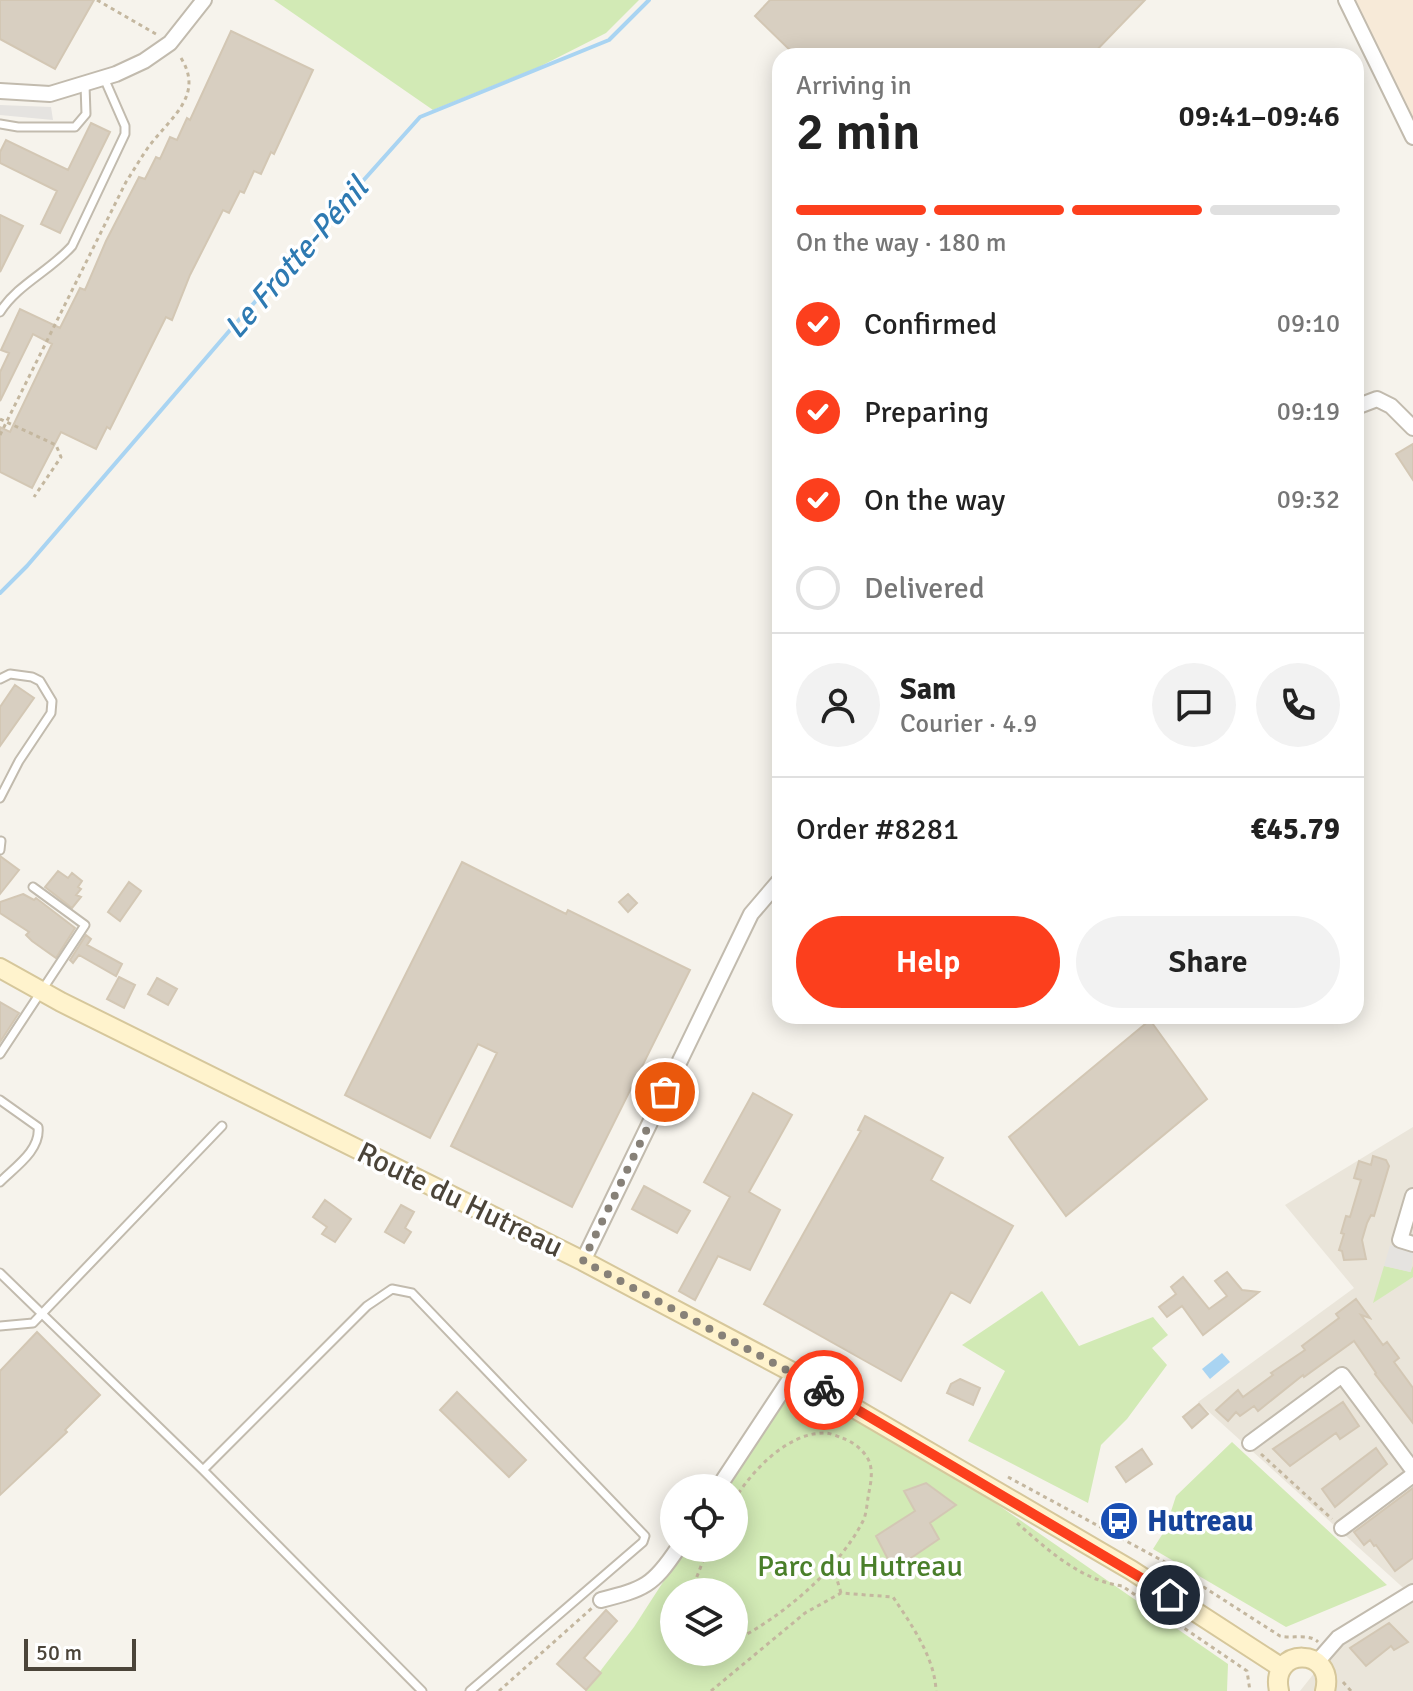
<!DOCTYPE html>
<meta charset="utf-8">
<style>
body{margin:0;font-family:Signika,sans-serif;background:#f2f2f2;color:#222;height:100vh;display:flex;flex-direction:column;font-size:30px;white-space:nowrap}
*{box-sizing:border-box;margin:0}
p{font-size:26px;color:#767676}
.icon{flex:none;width:44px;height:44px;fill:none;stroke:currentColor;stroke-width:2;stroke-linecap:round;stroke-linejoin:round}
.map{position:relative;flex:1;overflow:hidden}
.sheet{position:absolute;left:772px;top:48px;width:592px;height:976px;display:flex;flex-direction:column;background:#fff;border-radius:24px;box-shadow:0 4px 20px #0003}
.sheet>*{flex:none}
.tools{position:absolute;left:660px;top:1474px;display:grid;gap:16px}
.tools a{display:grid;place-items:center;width:88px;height:88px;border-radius:50%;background:#fff;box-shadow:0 4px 20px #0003;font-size:40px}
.scale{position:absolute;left:24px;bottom:20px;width:112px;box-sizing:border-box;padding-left:8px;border:4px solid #4b4439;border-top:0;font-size:22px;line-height:28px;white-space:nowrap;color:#4b4439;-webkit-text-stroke:6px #fff;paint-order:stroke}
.pin{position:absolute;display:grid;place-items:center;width:68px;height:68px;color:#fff;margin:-34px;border:4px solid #fff;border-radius:50%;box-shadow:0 2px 8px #0007}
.courier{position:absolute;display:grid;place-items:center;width:80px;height:80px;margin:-40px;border:6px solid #fc3f1d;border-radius:50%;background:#fff;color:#222;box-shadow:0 2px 10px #0007}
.summary em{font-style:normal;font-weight:600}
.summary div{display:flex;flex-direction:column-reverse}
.summary{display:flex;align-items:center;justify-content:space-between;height:136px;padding:0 24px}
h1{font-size:52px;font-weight:600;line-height:60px}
.bar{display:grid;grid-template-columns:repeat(4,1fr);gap:12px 8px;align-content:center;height:96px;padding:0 24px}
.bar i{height:10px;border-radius:6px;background:#e0e0e0}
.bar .active{background:#fc3f1d}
.bar p{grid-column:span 4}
.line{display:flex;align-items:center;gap:20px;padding:0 24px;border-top:2px solid #e0e0e0}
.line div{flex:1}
.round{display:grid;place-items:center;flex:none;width:84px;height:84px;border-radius:42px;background:#f2f2f2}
ol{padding:0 24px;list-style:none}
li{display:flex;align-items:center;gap:24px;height:88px}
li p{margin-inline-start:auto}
li .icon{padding:8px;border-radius:50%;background:#fc3f1d;color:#fff;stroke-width:4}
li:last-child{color:#767676}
li i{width:44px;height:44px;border:4px solid #e0e0e0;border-radius:50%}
.action{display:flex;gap:16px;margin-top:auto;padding:16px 24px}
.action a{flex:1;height:92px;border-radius:48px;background:#fc3f1d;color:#fff;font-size:32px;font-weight:600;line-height:92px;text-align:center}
.action a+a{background:#f2f2f2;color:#222}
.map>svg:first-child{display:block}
</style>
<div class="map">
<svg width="1413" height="1691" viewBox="0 0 1413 1691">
<rect width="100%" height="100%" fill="#f6f3ec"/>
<!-- residential -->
<path fill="#eae5da" d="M1413,1127V1691H1300L1343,1637L1410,1594L1198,1402L1354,1288L1285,1205Z"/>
<!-- commercial -->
<path fill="#f7ead8" d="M1351,0H1413V123Z"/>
<!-- green -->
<path fill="#d2eab5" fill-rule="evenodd" d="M274,0H639L606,33L539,67L433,110Z
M1384,1266L1410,1272L1413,1266V1277L1373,1303Z
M1042,1291L1079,1346L1153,1317L1168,1335L1152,1348L1167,1365L1127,1419L1101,1445L1088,1503L968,1441L1005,1371L962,1345Z
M793,1383L978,1491L1228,1664L1227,1691H585L634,1627L685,1548H734V1488H724ZM674,1592H734V1652H674Z
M1232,1442L1387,1585L1286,1627L1153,1549L1165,1530L1176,1496Z"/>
<!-- parking -->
<path fill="#e5e3e0" d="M0,105L51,107L53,120L0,115Z
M1390,1245L1413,1251L1411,1272L1384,1266Z"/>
<!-- water -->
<path fill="#a9d4f2" d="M1222,1353L1230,1362L1210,1379L1202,1369Z"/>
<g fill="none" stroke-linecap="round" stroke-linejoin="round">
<!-- stream -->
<path stroke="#a9d4f2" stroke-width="4" d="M0,593L27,566L237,322L420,117L609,40L649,0"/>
</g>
<!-- building -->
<path fill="#d8cfc1" stroke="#d3c7b4" stroke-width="2" d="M0,0H94L55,69L0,39Z
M770,0H1145L1091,56H796L755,16Z
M231,31L313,70L274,154L271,152L261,174L254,171L244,193L240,191L229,213L223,210L190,275L172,320L166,317L110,429L107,427L96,449L61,432L32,488L0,472V427L10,432L52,344L33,334L0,401V372L9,353L1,350L20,309L60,328L80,288L85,290L106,241L139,177L145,179L156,157L160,159L170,137L177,140L187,118L190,120Z
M91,123L110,132L60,233L41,224L57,191L0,163V152L6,140L68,170Z
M0,215L23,226L0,272Z
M1413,444V480L1396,454Z
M15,685L34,698L0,746V707Z
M0,856L19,870L0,894Z
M462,862L566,914L568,910L690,970L572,1207L451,1146L497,1053L478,1044L430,1138L345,1095Z
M58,871L68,878L72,873L82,881L78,887L81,889L76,895L81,897L72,908L45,887Z
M129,882L141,891L120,921L108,912Z
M23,894L34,900L36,898L75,928L56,958L32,941L26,935L29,932L0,913V902Z
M628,894L637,903L628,912L619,902Z
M86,935L91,939L87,945L122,964L116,976L79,955L73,963L70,960Z
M119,977L135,985L124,1008L107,999Z
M157,978L177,989L168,1005L148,994Z
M0,1002L19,1013L0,1042Z
M1150,1020L1207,1099L1066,1216L1009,1137Z
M753,1093L792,1115L749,1192L780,1210L750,1270L718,1256L695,1300L679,1291L730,1197L704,1182Z
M865,1116L943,1158L931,1180L1013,1226L970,1303L951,1292L901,1381L764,1304L861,1131L858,1130Z
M1373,1156L1386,1160L1389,1166L1374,1216L1371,1215L1367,1223L1362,1240L1366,1259L1344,1260L1342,1251L1339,1250L1344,1234L1341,1233L1346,1216L1350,1217L1361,1180L1354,1178L1359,1161L1371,1165Z
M644,1186L690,1211L677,1233L632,1209Z
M325,1200L351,1219L335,1242L322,1234L327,1227L313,1217Z
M401,1205L414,1212L405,1228L411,1232L404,1243L385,1232Z
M1227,1272L1242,1290L1259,1292L1203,1335L1182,1306L1167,1317L1159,1307L1176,1294L1171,1287L1183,1277L1209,1309L1227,1296L1215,1281Z
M1356,1299L1370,1318L1361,1315L1383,1345L1387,1342L1399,1358L1394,1362L1413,1388V1423L1375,1374L1376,1373L1354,1341L1304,1377L1303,1375L1258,1411L1254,1406L1240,1416L1236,1412L1228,1421L1216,1410L1238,1390L1243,1397L1273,1375L1271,1373L1305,1350L1302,1346L1339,1318L1336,1314Z
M37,1332L100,1395L65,1430L67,1432L0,1495V1371Z
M960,1379L980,1388L973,1405L947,1393L951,1384Z
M457,1392L526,1460L509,1477L440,1410Z
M1343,1402L1359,1426L1340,1439L1336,1433L1290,1466L1273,1449Z
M1199,1404L1208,1414L1192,1428L1183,1417Z
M1376,1448L1387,1464L1335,1507L1322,1489Z
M1142,1449L1152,1464L1126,1482L1116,1467Z
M926,1483L956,1505L930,1523L939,1539L896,1568L891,1565L876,1536L915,1511L904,1491Z
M1413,1488V1558L1395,1571L1376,1545L1374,1546L1370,1540L1364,1545L1354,1532Z
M606,1610L617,1621L584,1658L601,1673L586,1690L557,1664Z
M1389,1623L1408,1642L1394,1650L1391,1646L1366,1666L1350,1648Z"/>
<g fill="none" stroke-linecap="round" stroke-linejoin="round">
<defs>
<path id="lane" d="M0,124L18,127H75L86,114L85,85
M0,312C18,284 50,271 72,246L125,134V126L104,78
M0,679L10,674L32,677L40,681L52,701L51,713L19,761L0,798
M0,850L1,841
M0,1054L85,925L33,887
M0,1100L38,1127C41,1150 15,1167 0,1182
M0,1273L203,1470L422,1691
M0,1326L33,1323L222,1126
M203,1470L367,1306L392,1289L412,1293L645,1536L643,1542L470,1691"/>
<path id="street" d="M1346,0L1413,137
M0,91L50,94L116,74L144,61L170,43L204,0
M1356,407L1377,399L1391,406L1413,428
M1413,1196L1400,1240L1413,1244
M583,1261L751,914L780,880
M1250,1443L1342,1375L1413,1470
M718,1488L794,1373
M1342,1528L1413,1475
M601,1600C644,1589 653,1586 678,1548
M1317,1662L1338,1638L1413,1592"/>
<path id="secondary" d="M0,968L61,1002L583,1261L794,1373L1131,1570L1282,1668
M1279,1691C1269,1646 1336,1647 1325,1691"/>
</defs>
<!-- lane casing -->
<use href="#lane" stroke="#c2bbae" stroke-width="11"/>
<!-- street casing -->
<use href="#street" stroke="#c2bbae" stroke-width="18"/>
<!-- secondary casing -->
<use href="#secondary" stroke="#d6c79b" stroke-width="22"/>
<!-- path -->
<path stroke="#c4b79f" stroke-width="3" stroke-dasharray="4 4" stroke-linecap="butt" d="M97,0L156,34
M0,419L56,445L61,457L34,497
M0,435L126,182C134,170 141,157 150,145C172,116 206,94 179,55
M1261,1454L1332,1519
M1008,1477L1163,1561L1280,1636C1292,1639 1309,1633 1318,1642
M734,1500C752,1471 787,1433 824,1433C830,1433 837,1436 842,1438C852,1441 864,1450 869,1461C873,1471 871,1482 869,1492C867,1501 867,1513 863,1521C838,1570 782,1617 734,1641
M1017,1523C1048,1550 1080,1580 1122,1586L1247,1671L1250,1691
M833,1566L841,1593
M691,1592L708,1548
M1343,1682L1351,1691
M499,1691L592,1608
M711,1691L805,1613L841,1593L893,1597C911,1624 935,1658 936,1691"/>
<!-- lane -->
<use href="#lane" stroke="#fff" stroke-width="7"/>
<!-- street -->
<use href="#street" stroke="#fff" stroke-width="14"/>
<!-- secondary -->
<use href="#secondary" stroke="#fff3cd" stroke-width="18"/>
</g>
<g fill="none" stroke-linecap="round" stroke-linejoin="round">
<!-- done -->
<path stroke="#878178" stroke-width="8" stroke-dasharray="0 14.4" d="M665,1092L583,1261L824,1390"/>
<!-- route -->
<path stroke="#fc3f1d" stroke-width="10" d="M824,1390L1170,1595"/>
</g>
<!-- icons -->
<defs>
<symbol id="bus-disc" viewBox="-11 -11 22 22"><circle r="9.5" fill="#1a4fb4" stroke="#fff"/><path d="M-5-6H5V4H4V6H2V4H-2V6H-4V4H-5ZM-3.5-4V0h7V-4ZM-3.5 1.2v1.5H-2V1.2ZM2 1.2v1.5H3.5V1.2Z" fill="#fff"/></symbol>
</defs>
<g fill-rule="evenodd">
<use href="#bus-disc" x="1097" y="1499" width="44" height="44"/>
</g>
<g text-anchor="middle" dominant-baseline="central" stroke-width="7" stroke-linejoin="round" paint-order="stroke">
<!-- street labels -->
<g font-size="30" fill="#4b4439" stroke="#fff">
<text transform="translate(460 1200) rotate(26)">Route du Hutreau</text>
</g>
<!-- transit labels -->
<g font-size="30" font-weight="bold" fill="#164399" stroke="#fff" text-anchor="start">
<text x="1147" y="1521">Hutreau</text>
</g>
<!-- park labels -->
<g font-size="30" fill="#4a7f2a" stroke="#fff">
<text x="860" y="1566">Parc du Hutreau</text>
</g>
<!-- water labels -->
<g font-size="32" font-style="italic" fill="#2e7ab2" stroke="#fff">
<text transform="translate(296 258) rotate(-49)">Le Frotte-Pénil</text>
</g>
</g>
</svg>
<div class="tools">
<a><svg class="icon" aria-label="locate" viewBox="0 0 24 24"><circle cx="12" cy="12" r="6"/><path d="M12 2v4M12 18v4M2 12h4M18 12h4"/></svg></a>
<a><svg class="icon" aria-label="layers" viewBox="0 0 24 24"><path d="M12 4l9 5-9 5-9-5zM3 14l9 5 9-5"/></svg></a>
</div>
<div class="scale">50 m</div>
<div class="pin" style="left:665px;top:1092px;background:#ea580c"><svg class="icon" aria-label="bag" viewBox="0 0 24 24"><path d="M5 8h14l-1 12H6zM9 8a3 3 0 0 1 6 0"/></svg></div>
<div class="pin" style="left:1170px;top:1595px;background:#1f2937"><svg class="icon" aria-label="home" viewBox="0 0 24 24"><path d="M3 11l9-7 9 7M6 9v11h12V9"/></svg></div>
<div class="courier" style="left:824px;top:1390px"><svg class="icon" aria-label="bike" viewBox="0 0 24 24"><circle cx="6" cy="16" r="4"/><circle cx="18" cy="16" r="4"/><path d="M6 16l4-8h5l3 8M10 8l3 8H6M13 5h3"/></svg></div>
<section class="sheet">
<div class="summary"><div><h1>2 min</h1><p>Arriving in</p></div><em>09:41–09:46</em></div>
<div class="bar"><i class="active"></i><i class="active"></i><i class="active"></i><i></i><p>On the way · 180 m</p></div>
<ol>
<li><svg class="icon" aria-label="check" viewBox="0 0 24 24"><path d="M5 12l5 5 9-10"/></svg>Confirmed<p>09:10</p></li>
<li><svg class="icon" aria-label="check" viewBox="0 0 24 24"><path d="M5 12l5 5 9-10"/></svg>Preparing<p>09:19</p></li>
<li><svg class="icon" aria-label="check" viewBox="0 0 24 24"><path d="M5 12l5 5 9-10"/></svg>On the way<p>09:32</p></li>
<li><i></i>Delivered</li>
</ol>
<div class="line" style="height:144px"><a class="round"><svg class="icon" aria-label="person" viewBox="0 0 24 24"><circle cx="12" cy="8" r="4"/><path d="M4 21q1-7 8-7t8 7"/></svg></a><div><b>Sam</b><p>Courier · 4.9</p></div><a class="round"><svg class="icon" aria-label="chat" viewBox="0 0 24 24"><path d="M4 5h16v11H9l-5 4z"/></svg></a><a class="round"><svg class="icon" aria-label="phone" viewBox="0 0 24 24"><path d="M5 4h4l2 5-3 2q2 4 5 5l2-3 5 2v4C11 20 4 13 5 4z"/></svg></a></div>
<div class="line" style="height:104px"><div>Order #8281</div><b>€45.79</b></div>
<div class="action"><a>Help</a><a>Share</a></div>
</section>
</div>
